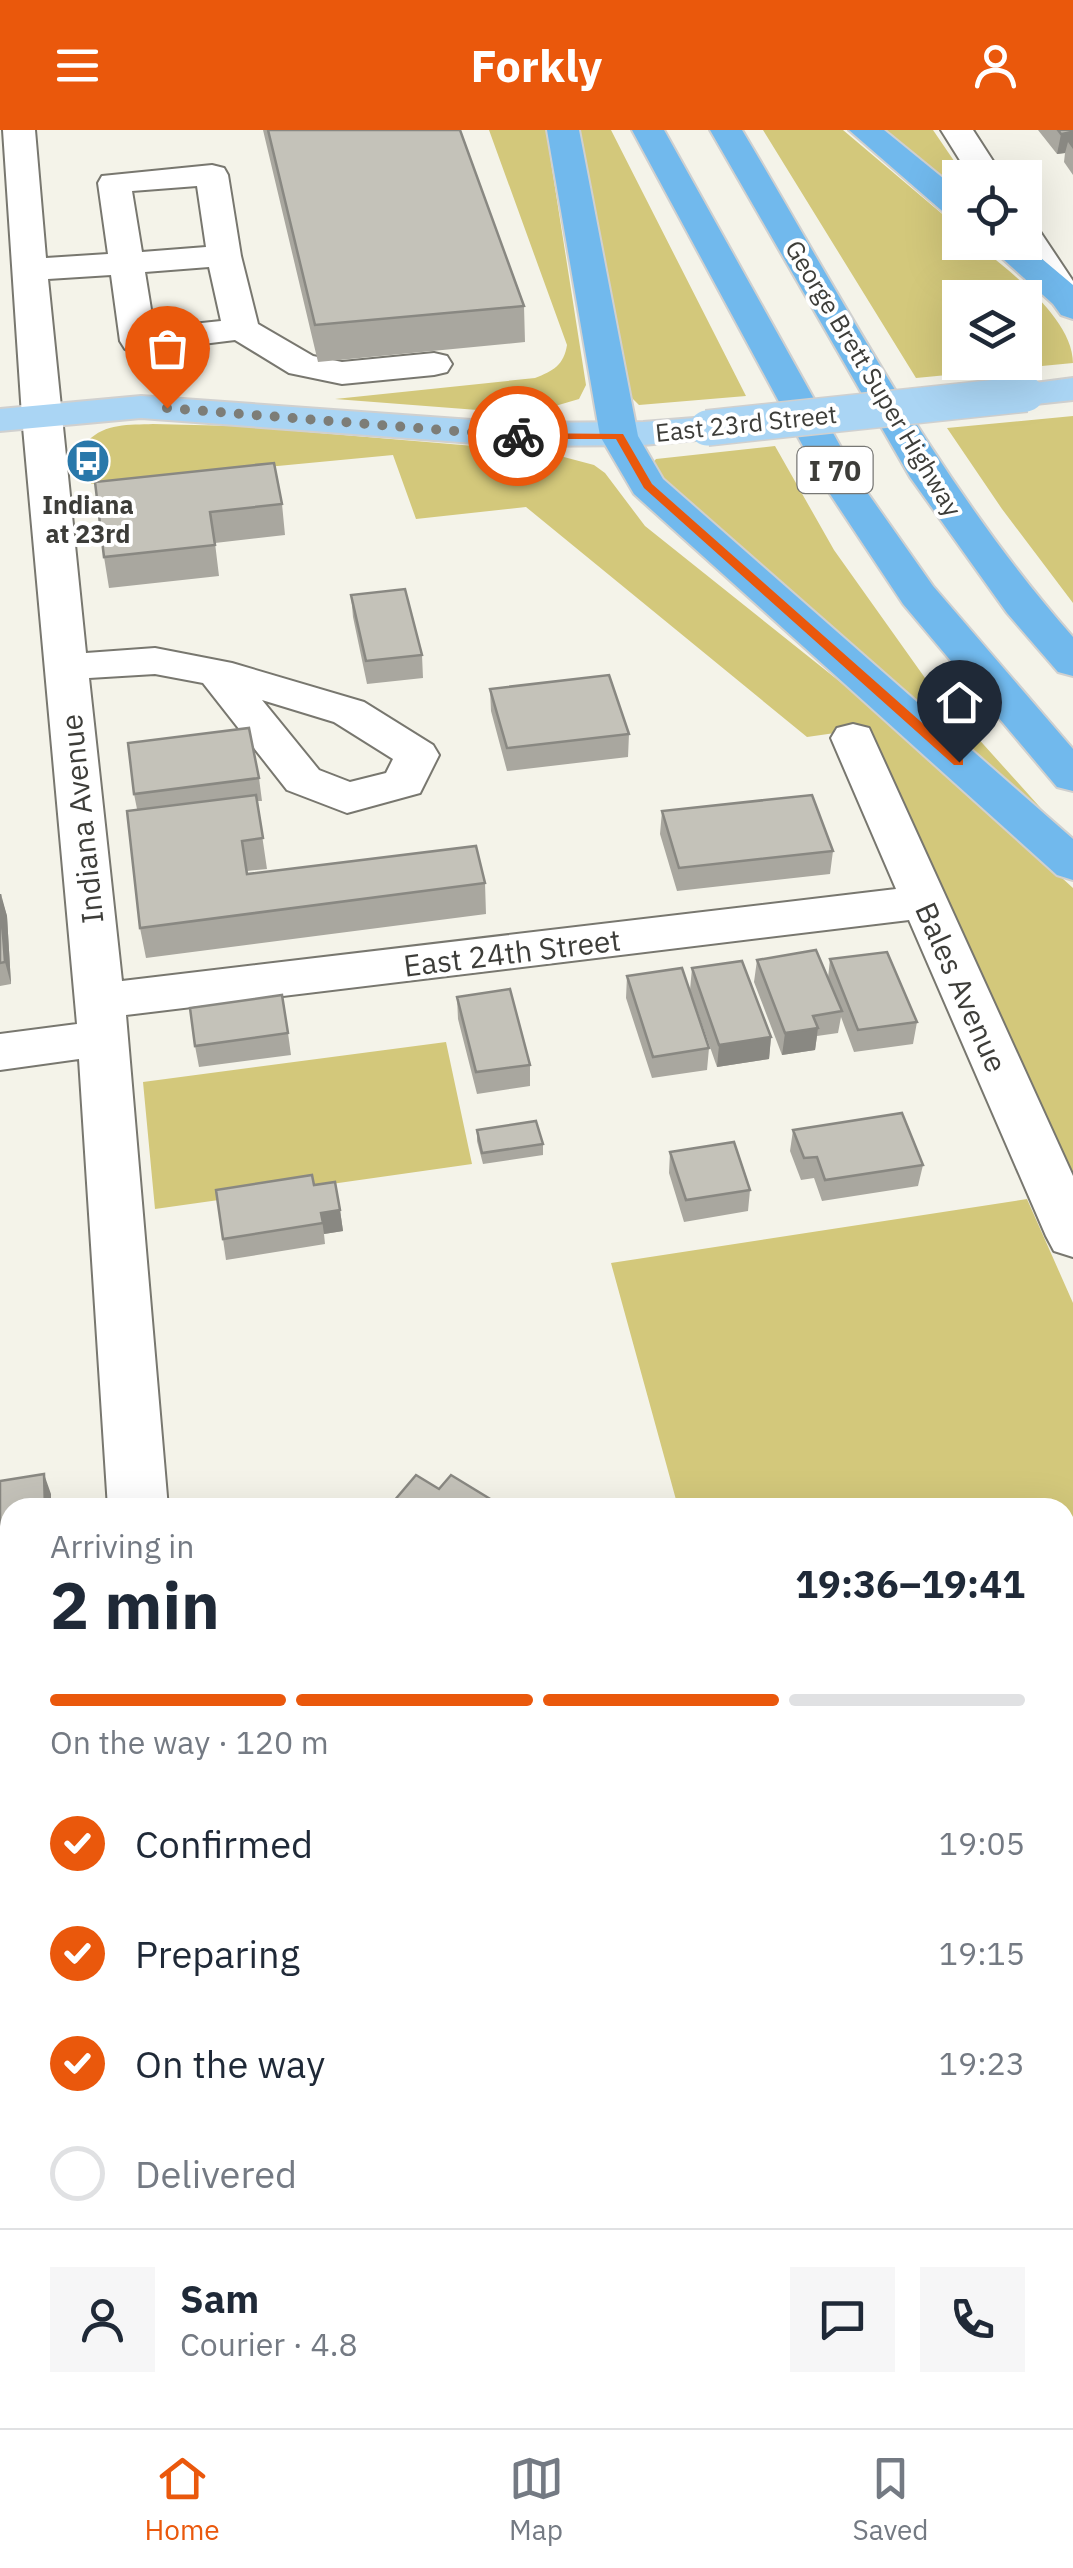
<!DOCTYPE html>
<meta charset="utf-8">
<style>
body{margin:0;font-family:"IBM Plex Sans",sans-serif;background:#f6f6f7;color:#1f2937;height:100vh;display:flex;flex-direction:column;font-size:38px;white-space:nowrap}
*{box-sizing:border-box;margin:0}
p{font-size:32px;color:#747a83}
.icon{flex:none;width:55px;height:55px;fill:none;stroke:currentColor;stroke-width:2;stroke-linecap:round;stroke-linejoin:round}
.map{position:relative;flex:1;overflow:hidden}
.side{position:absolute;left:0px;top:1368px;width:1075px;height:932px;display:flex;flex-direction:column;background:#fff;border-radius:30px 30px 0 0;box-shadow:0 10px 40px #0002}
.side>*{flex:none}
.buttons{position:absolute;left:942px;top:30px;display:grid;gap:20px}
.buttons a{display:grid;place-items:center;width:100px;height:100px;border-radius:0px;background:#fff;box-shadow:0 10px 40px #0002;font-size:50px}
.pin{position:absolute;display:grid;place-items:center;width:85px;height:85px;color:#fff;margin:-102px -42px;border-radius:50% 50% 50% 0;rotate:-45deg;box-shadow:0 0 10px #0007}
.pin .icon{rotate:45deg}
.courier{position:absolute;display:grid;place-items:center;width:100px;height:100px;margin:-50px;border:8px solid #ea580c;border-radius:50%;background:#fff;color:#222;box-shadow:0 2px 12px #0007}
.summary em{font-style:normal;font-weight:700}
.summary div{display:flex;flex-direction:column-reverse}
.summary{display:flex;align-items:center;justify-content:space-between;height:170px;padding:0 50px}
h1{font-size:65px;font-weight:700;line-height:75px}
.bar{display:grid;grid-template-columns:repeat(4,1fr);gap:15px 10px;align-content:center;height:120px;padding:0 50px}
.bar i{height:12px;border-radius:8px;background:#e0e1e3}
.bar .active{background:#ea580c}
.bar p{grid-column:span 4}
.line{display:flex;align-items:center;gap:25px;padding:0 50px;border-top:2px solid #e0e1e3}
.line div{flex:1}
.round{display:grid;place-items:center;flex:none;width:105px;height:105px;border-radius:0px;background:#f6f6f7}
ol{padding:0 50px;list-style:none}
li{display:flex;align-items:center;gap:30px;height:110px}
li p{margin-inline-start:auto}
li .icon{padding:10px;border-radius:50%;background:#ea580c;color:#fff;stroke-width:4}
li:last-child{color:#747a83}
li i{width:55px;height:55px;border:5px solid #e0e1e3;border-radius:50%}
header{display:flex;justify-content:space-between;align-items:center;height:130px;padding:0 50px;background:#ea580c;color:#fff;font-size:45px;font-weight:700}
.tab-bar{display:flex;justify-content:space-around;align-items:center;height:140px;border-top:2px solid #e0e1e3;background:#fff;font-size:28px;color:#747a83}
.tab-bar a{display:grid;justify-items:center;gap:5px}
.tab-bar .active{color:#ea580c}
.map>svg:first-child{display:block}
</style>
<header><svg class="icon" aria-label="menu" viewBox="0 0 24 24"><path d="M4 6h16M4 12h16M4 18h16"/></svg>Forkly<svg class="icon" aria-label="person" viewBox="0 0 24 24"><circle cx="12" cy="8" r="4"/><path d="M4 21q1-7 8-7t8 7"/></svg></header>
<div class="map">
<svg width="1073" height="2298" viewBox="0 0 1073 2298">
<rect width="100%" height="100%" fill="#f4f3e9"/>
<!-- green -->
<path fill="#d3c87b" fill-rule="evenodd" d="M489,0H546L586,255L579,269L528,284L335,269L535,248C553,241 564,235 567,215Z
M574,0H611L746,266L639,275L625,261Z
M763,0H843L960,99V112L975,113C1008,140 1073,188 1073,233L916,248ZM960,168H1025V232H960Z
M876,0H933L965,47L960,48V69Z
M1073,286V473L1002,379L947,298Z
M153,294L236,296L545,322L594,335L605,343L645,396L893,594L1073,758V1041L1067,1042L863,599L807,607L526,377L416,389L393,325L91,354L88,311C105,293 129,295 153,294Z
M775,316L834,420L930,555L1073,714L655,350L651,335L656,329Z
M446,912L472,1034L155,1079L143,952Z
M1027,1069L1073,1173V1587L1065,1589V1378L678,1377L611,1133Z
M1065,1655L1073,1656V2298H281V2290H1065Z"/>
<g fill="none" stroke-linecap="round" stroke-linejoin="round">
<defs>
<path id="minor" d="M3,0H35L46,128L108,124L98,53L102,46L212,35L224,38L228,45L241,126L258,194L313,226L342,232L434,223L447,226L452,234L447,242L434,245L342,254L289,243L235,210L138,222L125,219L120,211L111,145L48,149L86,523L155,518L232,533L364,572L433,615L439,625L420,663L347,683L287,660L203,553L155,544L89,548L122,851L896,759L831,608L837,598L853,594L869,598L1073,1046V1127L1054,1121L1046,1106L909,790L126,885L168,1378H108L79,929L0,940V904L77,894L22,286ZM197,56L206,117L142,122L132,61ZM209,137L221,191L154,198L145,142ZM262,570L334,592L393,629L386,643L350,652L319,640Z
M941,0H973L1004,48H971Z
M1025,94L1037,97L1073,151V176L1054,174L1014,112H1025Z
M1073,1594V1654L1065,1655V1595Z
M10,1777V1845L0,1847V1779Z
M174,2290H252L253,2298H175Z"/>
<path id="major" d="M1073,248V270L1026,275L1013,272L1007,264L1013,256Z
M141,266L515,293L643,292L707,287L720,290L726,298L720,306L707,309L643,315L515,316L141,288L0,301V279Z"/>
<path id="highway" d="M547,0H579L638,306L663,349L1073,709V750L1057,745L634,364L600,306Z
M632,0H664L862,355L933,456L1073,619V661L1057,657L903,474L824,355Z
M710,0H742C845,173 939,355 1073,507V546L1058,542L1007,483L910,347Z
M849,0H884L960,62V89L948,86Z
M984,112H1022L1073,155V189L1061,185L1053,174Z"/>
</defs>
<!-- minor casing -->
<use href="#minor" stroke="#78776f" stroke-width="4"/>
<!-- major casing -->
<use href="#major" stroke="#d0d0cf" stroke-width="4"/>
<!-- highway casing -->
<use href="#highway" stroke="#d0d0cf" stroke-width="4"/>
<!-- minor -->
<use href="#minor" fill="#fff" fill-rule="evenodd"/>
<!-- major -->
<use href="#major" fill="#aad5f4" fill-rule="evenodd"/>
<!-- highway -->
<use href="#highway" fill="#71b9ed" fill-rule="evenodd"/>
<defs>
<path id="major-bridge" d="M707,298L1026,264"/>
</defs>
<!-- major-bridge casing -->
<use href="#major-bridge" stroke="#d0d0cf" stroke-width="38" stroke-linecap="butt"/>
<!-- major-bridge -->
<use href="#major-bridge" stroke="#aad5f4" stroke-width="35"/>
</g>
<!-- wall -->
<path fill="#a9a79f" d="M263,0H460L524,176L525,212L318,232Z
M1038,0H1073V45L1064,32L1065,23L1057,24Z
M274,333L282,374L285,405L215,413L219,446L109,458L104,427Z
M351,465L422,525L423,548L367,554L353,487Z
M490,559L629,604L628,627L507,641L491,581Z
M259,648L262,671H257L267,739L247,741V744L485,753L486,784L146,828L140,798L137,679L134,664Z
M662,681L833,721L830,744L677,761L660,704Z
M0,764L7,786L11,854L0,856Z
M830,829L917,892L913,914L854,922L841,887L838,903L817,906L815,920L782,925L754,852L757,830L828,848Z
M692,838L771,907L769,929L717,937L690,860Z
M627,846L709,918L707,940L652,948L626,868Z
M457,867L530,935V956L477,964L458,889Z
M288,903L291,925L199,937L195,916Z
M477,1000L543,1014V1025L483,1034L477,1011Z
M793,1000L923,1035L918,1056L822,1071L814,1048L801,1050L790,1021Z
M670,1022L750,1060L748,1081L684,1092L669,1043Z
M314,1055L340,1080L343,1101L324,1104L325,1114L226,1130L223,1109Z
M0,1351L51,1364L10,1378V1415L0,1416Z
M10,1615V1739L0,1740V1617Z"/>
<!-- shaded-wall -->
<path fill="#898882" d="M1073,2V19L1068,12L1065,23L1057,24L1061,4Z
M1,764L7,786L11,854L5,832Z
M818,898L815,920L782,925L785,903Z
M771,907L769,929L717,937L719,915Z
M340,1080L343,1101L324,1104L321,1083Z
M44,1344L51,1364V1378H45Z"/>
<!-- building -->
<path fill="#c4c2b9" stroke="#898882" stroke-width="2.5" d="M268,0H460L524,176L315,195Z
M1058,0H1073V2L1061,4Z
M274,333L282,374L210,382L215,415L104,427L95,352Z
M405,459L422,525L366,531L351,465Z
M609,545L629,604L507,618L490,559Z
M249,598L259,648L134,664L128,613Z
M256,665L263,708L242,711L247,744L476,716L485,753L140,798L127,681Z
M812,665L833,721L679,738L662,681Z
M0,764L5,832L0,833Z
M816,820L842,881L813,886L818,898L785,903L757,830Z
M887,822L917,892L858,900L830,829Z
M742,831L771,907L719,915L692,838Z
M682,838L709,918L653,927L627,846Z
M510,859L530,935L476,942L457,867Z
M282,865L288,903L195,916L190,878Z
M902,983L923,1035L825,1050L817,1027L804,1028L793,1000Z
M536,991L543,1014L482,1023L477,1000Z
M734,1012L750,1060L686,1070L670,1022Z
M312,1045L314,1055L335,1052L340,1080L321,1083L323,1093L223,1109L216,1060Z
M44,1344L45,1378H10V1394L0,1396V1351Z
M416,1345L439,1359L451,1345L505,1378H388Z
M10,1615V1714L0,1715V1617Z"/>
<!-- route -->
<path fill="#ea580c" d="M518,303L623,304L652,354L963,629V635H954L644,358L616,309H514Z"/>
<g fill="none" stroke-linecap="round" stroke-linejoin="round">
<!-- done -->
<path stroke="#7d7d77" stroke-width="10" stroke-dasharray="0 18" d="M167,278L518,306"/>
</g>
<!-- icons -->
<defs>
<symbol id="bus-disc" viewBox="-11 -11 22 22"><circle r="9.5" fill="#2978aa" stroke="#fff"/><path d="M-5-6H5V4H4V6H2V4H-2V6H-4V4H-5ZM-3.5-4V0h7V-4ZM-3.5 1.2v1.5H-2V1.2ZM2 1.2v1.5H3.5V1.2Z" fill="#fff"/></symbol>
</defs>
<g fill-rule="evenodd">
<use href="#bus-disc" x="63" y="306" width="50" height="50"/>
</g>
<g text-anchor="middle" dominant-baseline="central" stroke-width="8" stroke-linejoin="round" paint-order="stroke">
<!-- far-street labels -->
<g font-size="25" fill="#3d3d39" stroke="#fff">
<text transform="translate(874 248) rotate(59)">George Brett Super Highway</text>
<text transform="translate(746 293) rotate(-6)">East 23rd Street</text>
</g>
<!-- far-poi labels -->
<g font-size="25" font-weight="bold" fill="#3d3d39" stroke="#fff">
<text x="88" y="374">Indiana<tspan x="88" dy="29">at 23rd</tspan></text>
</g>
<!-- shield labels -->
<rect fill="#fff" stroke="#777774" stroke-width="2.5" x="797.5" y="317" width="75" height="46" rx="8"/>
<g font-size="28" font-weight="bold" fill="#3d3d39">
<text x="835" y="340">I 70</text>
</g>
<!-- street labels -->
<g font-size="30" fill="#3d3d39" stroke="#fff">
<text transform="translate(81 689) rotate(-96)">Indiana Avenue</text>
<text transform="translate(512 822) rotate(-7)">East 24th Street</text>
<text transform="translate(962 857) rotate(66)">Bales Avenue</text>
</g>
</g>
</svg>
<div class="buttons">
<a><svg class="icon" aria-label="locate" viewBox="0 0 24 24"><circle cx="12" cy="12" r="6"/><path d="M12 2v4M12 18v4M2 12h4M18 12h4"/></svg></a>
<a><svg class="icon" aria-label="layers" viewBox="0 0 24 24"><path d="M12 4l9 5-9 5-9-5zM3 14l9 5 9-5"/></svg></a>
</div>
<div class="pin" style="left:167px;top:278px;background:#ea580c"><svg class="icon" aria-label="bag" viewBox="0 0 24 24"><path d="M5 8h14l-1 12H6zM9 8a3 3 0 0 1 6 0"/></svg></div>
<div class="pin" style="left:959px;top:632px;background:#1f2937"><svg class="icon" aria-label="home" viewBox="0 0 24 24"><path d="M3 11l9-7 9 7M6 9v11h12V9"/></svg></div>
<div class="courier" style="left:518px;top:306px"><svg class="icon" aria-label="bike" viewBox="0 0 24 24"><circle cx="6" cy="16" r="4"/><circle cx="18" cy="16" r="4"/><path d="M6 16l4-8h5l3 8M10 8l3 8H6M13 5h3"/></svg></div>
<section class="side">
<div class="summary"><div><h1>2 min</h1><p>Arriving in</p></div><em>19:36–19:41</em></div>
<div class="bar"><i class="active"></i><i class="active"></i><i class="active"></i><i></i><p>On the way · 120 m</p></div>
<ol>
<li><svg class="icon" aria-label="check" viewBox="0 0 24 24"><path d="M5 12l5 5 9-10"/></svg>Confirmed<p>19:05</p></li>
<li><svg class="icon" aria-label="check" viewBox="0 0 24 24"><path d="M5 12l5 5 9-10"/></svg>Preparing<p>19:15</p></li>
<li><svg class="icon" aria-label="check" viewBox="0 0 24 24"><path d="M5 12l5 5 9-10"/></svg>On the way<p>19:23</p></li>
<li><i></i>Delivered</li>
</ol>
<div class="line" style="height:180px"><a class="round"><svg class="icon" aria-label="person" viewBox="0 0 24 24"><circle cx="12" cy="8" r="4"/><path d="M4 21q1-7 8-7t8 7"/></svg></a><div><b>Sam</b><p>Courier · 4.8</p></div><a class="round"><svg class="icon" aria-label="chat" viewBox="0 0 24 24"><path d="M4 5h16v11H9l-5 4z"/></svg></a><a class="round"><svg class="icon" aria-label="phone" viewBox="0 0 24 24"><path d="M5 4h4l2 5-3 2q2 4 5 5l2-3 5 2v4C11 20 4 13 5 4z"/></svg></a></div>
</section>
</div>
<nav class="tab-bar">
<a class="active"><svg class="icon" aria-label="home" viewBox="0 0 24 24"><path d="M3 11l9-7 9 7M6 9v11h12V9"/></svg>Home</a>
<a><svg class="icon" aria-label="map" viewBox="0 0 24 24"><path d="M3 6l6-2 6 2 6-2v14l-6 2-6-2-6 2zM9 4v14M15 6v14"/></svg>Map</a>
<a><svg class="icon" aria-label="saved" viewBox="0 0 24 24"><path d="M7 4h10v16l-5-4-5 4z"/></svg>Saved</a>
</nav>
